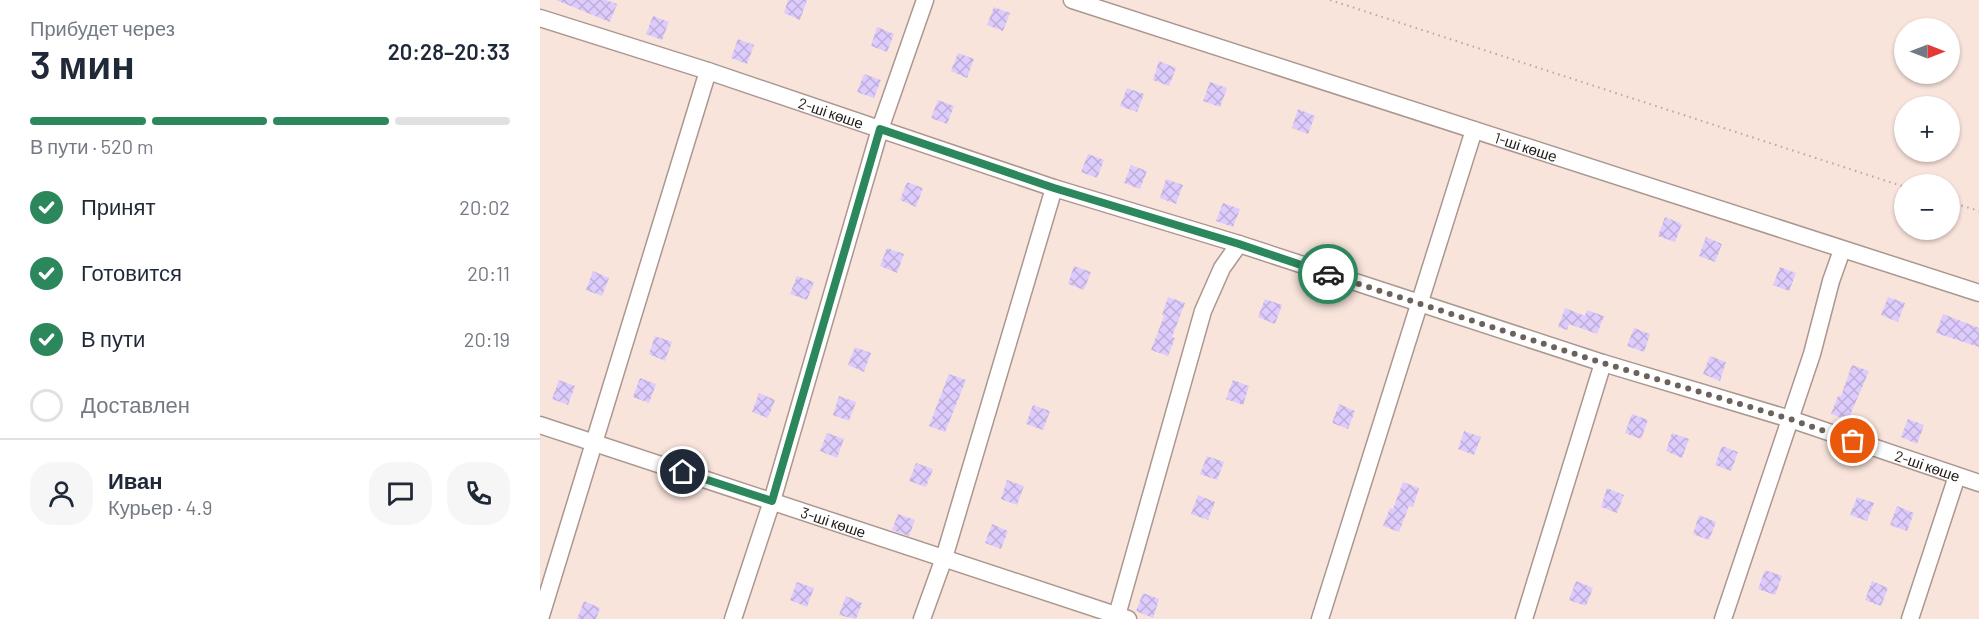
<!DOCTYPE html>
<html lang="ru">
<meta charset="utf-8">
<style>
body{margin:0;font-family:Barlow,sans-serif;background:#f6f6f7;color:#1f2937;height:100vh;display:flex;flex-direction:column;font-size:22px;white-space:nowrap}
*{box-sizing:border-box;margin:0}
p{font-size:20px;color:#747a83}
.icon{flex:none;width:33px;height:33px;fill:none;stroke:currentColor;stroke-width:2;stroke-linecap:round;stroke-linejoin:round}
.map{position:relative;flex:1;overflow:hidden}
.drawer{display:flex;flex-direction:column;background:#fff;width:540px}
.drawer>*{flex:none}
.needle{width:39px;rotate:90deg}
.controls{position:absolute;left:1354px;top:18px;display:grid;gap:12px}
.controls a{display:grid;place-items:center;width:66px;height:66px;border-radius:50%;background:#fff;box-shadow:0 2px 4px #0004;font-size:30px}
.pin{position:absolute;display:grid;place-items:center;width:51px;height:51px;color:#fff;margin:-26px;border:3px solid #fff;border-radius:50%;box-shadow:0 2px 6px #0007}
.courier{position:absolute;display:grid;place-items:center;width:60px;height:60px;margin:-30px;border:4px solid #2c875c;border-radius:50%;background:#fff;color:#222;box-shadow:0 2px 8px #0007}
.head em{font-style:normal;font-weight:600}
.head div{display:flex;flex-direction:column-reverse}
.head{display:flex;align-items:center;justify-content:space-between;height:102px;padding:0 30px}
h1{font-size:39px;font-weight:600;line-height:45px}
.bar{display:grid;grid-template-columns:repeat(4,1fr);gap:9px 6px;align-content:center;height:72px;padding:0 30px}
.bar i{height:8px;border-radius:4px;background:#e0e1e3}
.bar .current{background:#2c875c}
.bar p{grid-column:span 4}
.line{display:flex;align-items:center;gap:15px;padding:0 30px;border-top:2px solid #e0e1e3}
.line div{flex:1}
.round{display:grid;place-items:center;flex:none;width:63px;height:63px;border-radius:24px;background:#f6f6f7}
ol{padding:0 30px;list-style:none}
li{display:flex;align-items:center;gap:18px;height:66px}
li p{margin-inline-start:auto}
li .icon{padding:6px;border-radius:50%;background:#2c875c;color:#fff;stroke-width:4}
li:last-child{color:#747a83}
li i{width:33px;height:33px;border:3px solid #e0e1e3;border-radius:50%}
main{display:flex;flex:1;min-height:0}
.map>svg:first-child{display:block}
</style>
<main>
<section class="drawer">
<div class="head"><div><h1>3 мин</h1><p>Прибудет через</p></div><em>20:28–20:33</em></div>
<div class="bar"><i class="current"></i><i class="current"></i><i class="current"></i><i></i><p>В пути · 520 m</p></div>
<ol>
<li><svg class="icon" aria-label="check" viewBox="0 0 24 24"><path d="M5 12l5 5 9-10"/></svg>Принят<p>20:02</p></li>
<li><svg class="icon" aria-label="check" viewBox="0 0 24 24"><path d="M5 12l5 5 9-10"/></svg>Готовится<p>20:11</p></li>
<li><svg class="icon" aria-label="check" viewBox="0 0 24 24"><path d="M5 12l5 5 9-10"/></svg>В пути<p>20:19</p></li>
<li><i></i>Доставлен</li>
</ol>
<div class="line" style="height:108px"><a class="round"><svg class="icon" aria-label="person" viewBox="0 0 24 24"><circle cx="12" cy="8" r="4"/><path d="M4 21q1-7 8-7t8 7"/></svg></a><div><b>Иван</b><p>Курьер · 4.9</p></div><a class="round"><svg class="icon" aria-label="chat" viewBox="0 0 24 24"><path d="M4 5h16v11H9l-5 4z"/></svg></a><a class="round"><svg class="icon" aria-label="phone" viewBox="0 0 24 24"><path d="M5 4h4l2 5-3 2q2 4 5 5l2-3 5 2v4C11 20 4 13 5 4z"/></svg></a></div>
</section>
<div class="map">
<svg width="1439" height="619" viewBox="0 0 1439 619">
<defs>
<pattern id="building-cross-hatch" width="8" height="8" patternUnits="userSpaceOnUse" patternTransform="scale(1.5)"><rect width="8" height="8" fill="#dccbfc"/><path d="M0 0l8 8M0 8l8-8" fill="none" stroke="#bcaed7"/></pattern>
</defs>
<rect width="100%" height="100%" fill="#f9e4dc"/>
<!-- building -->
<path fill="url(#building-cross-hatch)" d="M16,0H66L77,4L70,22Z
M248,0H267L260,20L244,13Z
M454,7L470,13L463,31L447,25Z
M113,16L129,22L122,40L106,34Z
M337,27L354,34L347,52L331,46Z
M198,39L214,45L207,64L191,58Z
M418,53L434,59L427,78L411,71Z
M619,61L636,68L629,86L613,80Z
M324,74L341,80L334,98L317,92Z
M670,82L687,88L680,107L663,101Z
M587,88L604,94L597,112L580,106Z
M398,100L414,106L407,124L391,118Z
M758,109L775,116L768,134L752,128Z
M548,154L564,160L557,178L541,172Z
M591,165L607,171L600,189L584,183Z
M626,179L643,185L636,204L620,198Z
M367,182L383,188L376,207L360,200Z
M683,203L700,209L693,227L676,221Z
M1125,217L1142,224L1135,242L1118,236Z
M1166,237L1182,244L1175,262L1159,256Z
M347,248L364,254L357,273L340,266Z
M534,266L551,272L544,290L528,284Z
M1240,267L1256,273L1249,291L1233,285Z
M53,271L69,278L62,296L46,290Z
M257,276L274,282L267,300L250,294Z
M628,297L645,303L632,337L635,338L628,356L611,350L624,316L622,315Z
M1348,297L1365,303L1358,322L1341,315Z
M725,299L742,305L735,324L718,317Z
M1025,308L1045,316L1047,310L1064,316L1057,334L1029,324L1027,330L1018,327Z
M1403,314L1439,328V347L1396,333Z
M1094,328L1110,334L1104,352L1087,346Z
M115,336L132,342L125,361L109,354Z
M315,347L331,353L324,372L308,365Z
M1170,356L1186,362L1180,381L1163,374Z
M1312,365L1329,371L1308,420L1291,414L1298,396H1301Z
M409,374L426,380L405,432L389,426Z
M100,378L116,384L109,403L93,397Z
M19,380L35,386L28,405L12,399Z
M693,380L709,386L703,405L686,399Z
M219,393L235,400L228,418L212,412Z
M299,396L316,402L309,421L293,415Z
M799,404L815,411L808,429L792,423Z
M493,405L510,411L503,430L486,424Z
M1092,414L1108,420L1101,439L1085,433Z
M1368,419L1384,425L1377,444L1361,437Z
M924,431L941,437L934,455L918,449Z
M287,433L304,439L297,458L280,451Z
M1132,433L1149,439L1142,458L1126,451Z
M1182,446L1198,452L1191,471L1175,465Z
M667,456L684,462L677,480L660,474Z
M376,463L393,469L386,487L369,481Z
M467,480L484,486L477,505L461,499Z
M863,482L879,488L873,507L869,506L859,532L843,526L850,508L853,509Z
M1067,488L1084,495L1077,513L1061,507Z
M658,495L675,502L668,520L651,514Z
M1317,497L1334,503L1327,521L1310,515Z
M1357,506L1374,513L1367,531L1350,525Z
M358,514L375,520L369,536L352,530Z
M1159,515L1176,522L1169,540L1153,534Z
M452,524L468,531L461,549L445,543Z
M1225,570L1242,576L1235,595L1218,589Z
M1036,581L1053,588L1046,606L1029,600Z
M1332,581L1348,588L1341,606L1325,600Z
M257,582L274,588L267,607L250,600Z
M603,593L619,599L613,618L596,611Z
M306,596L322,603L316,619L299,615Z
M44,601L60,608L56,619H37Z"/>
<g fill="none" stroke-linecap="round" stroke-linejoin="round">
<defs>
<g id="minor">
<path id="s1" d="M532,0L1439,293"/>
<path id="s2" d="M0,18L168,71L514,188L699,244L1063,363L1250,419L1439,483"/>
<path id="s3" d="M0,425L588,619"/>
<path d="M0,619L168,71"/>
<path d="M193,619L232,501L340,129L385,0"/>
<path d="M382,619L404,558L514,188"/>
<path d="M576,619L663,311L682,268L699,244"/>
<path d="M780,619L934,130"/>
<path d="M984,619L1063,363"/>
<path d="M1183,619L1272,354L1291,281L1302,250"/>
<path d="M1370,619L1417,476"/>
</g>
</defs>
<!-- minor casing -->
<use href="#minor" stroke="#aa978f" stroke-width="19"/>
<!-- path -->
<path stroke="#b6a69f" stroke-width="2" stroke-dasharray="1.5 4.5" stroke-linecap="butt" d="M790,0L1365,187
M1410,202L1439,211"/>
<!-- minor -->
<use href="#minor" stroke="#fff" stroke-width="16"/>
</g>
<g fill="none" stroke-linecap="round" stroke-linejoin="round">
<!-- done -->
<path stroke="#6d615c" stroke-width="6" stroke-dasharray="0 10.8" d="M788,274L1063,363L1250,419L1313,441"/>
<!-- route -->
<path stroke="#2c875c" stroke-width="8" d="M143,472L232,501L340,129L514,188L699,244L788,274"/>
</g>
<g text-anchor="middle" dominant-baseline="central" stroke-width="4.5" stroke-linejoin="round" paint-order="stroke">
<!-- street labels -->
<g font-size="15" fill="#211a17" stroke="#f9e4dc">
<text stroke="none"><textPath href="#s2" startOffset="306">2-ші көше</textPath></text>
<text stroke="none"><textPath href="#s1" startOffset="477">1-ші көше</textPath></text>
<text stroke="none"><textPath href="#s2" startOffset="1458">2-ші көше</textPath></text>
<text stroke="none"><textPath href="#s3" startOffset="309">3-ші көше</textPath></text>
</g>
</g>
</svg>
<div class="controls">
<a><svg class="needle" viewBox="-14 -14 28 28"><path d="M0-13l5 13h-10z" fill="#e53935"/><path d="M0 13l5-13h-10z" fill="#747a83"/></svg></a>
<a>+</a>
<a>−</a>
</div>
<div class="pin" style="left:1313px;top:441px;background:#ea580c"><svg class="icon" aria-label="bag" viewBox="0 0 24 24"><path d="M5 8h14l-1 12H6zM9 8a3 3 0 0 1 6 0"/></svg></div>
<div class="pin" style="left:143px;top:472px;background:#1f2937"><svg class="icon" aria-label="home" viewBox="0 0 24 24"><path d="M3 11l9-7 9 7M6 9v11h12V9"/></svg></div>
<div class="courier" style="left:788px;top:274px"><svg class="icon" aria-label="car" viewBox="0 0 24 24"><path d="M5 17H2v-5l4-1 3-4h7l3 4 3 1v5h-3M9 17h6M6 11h13"/><circle cx="7" cy="17" r="2"/><circle cx="17" cy="17" r="2"/></svg></div>
</div>
</main>
